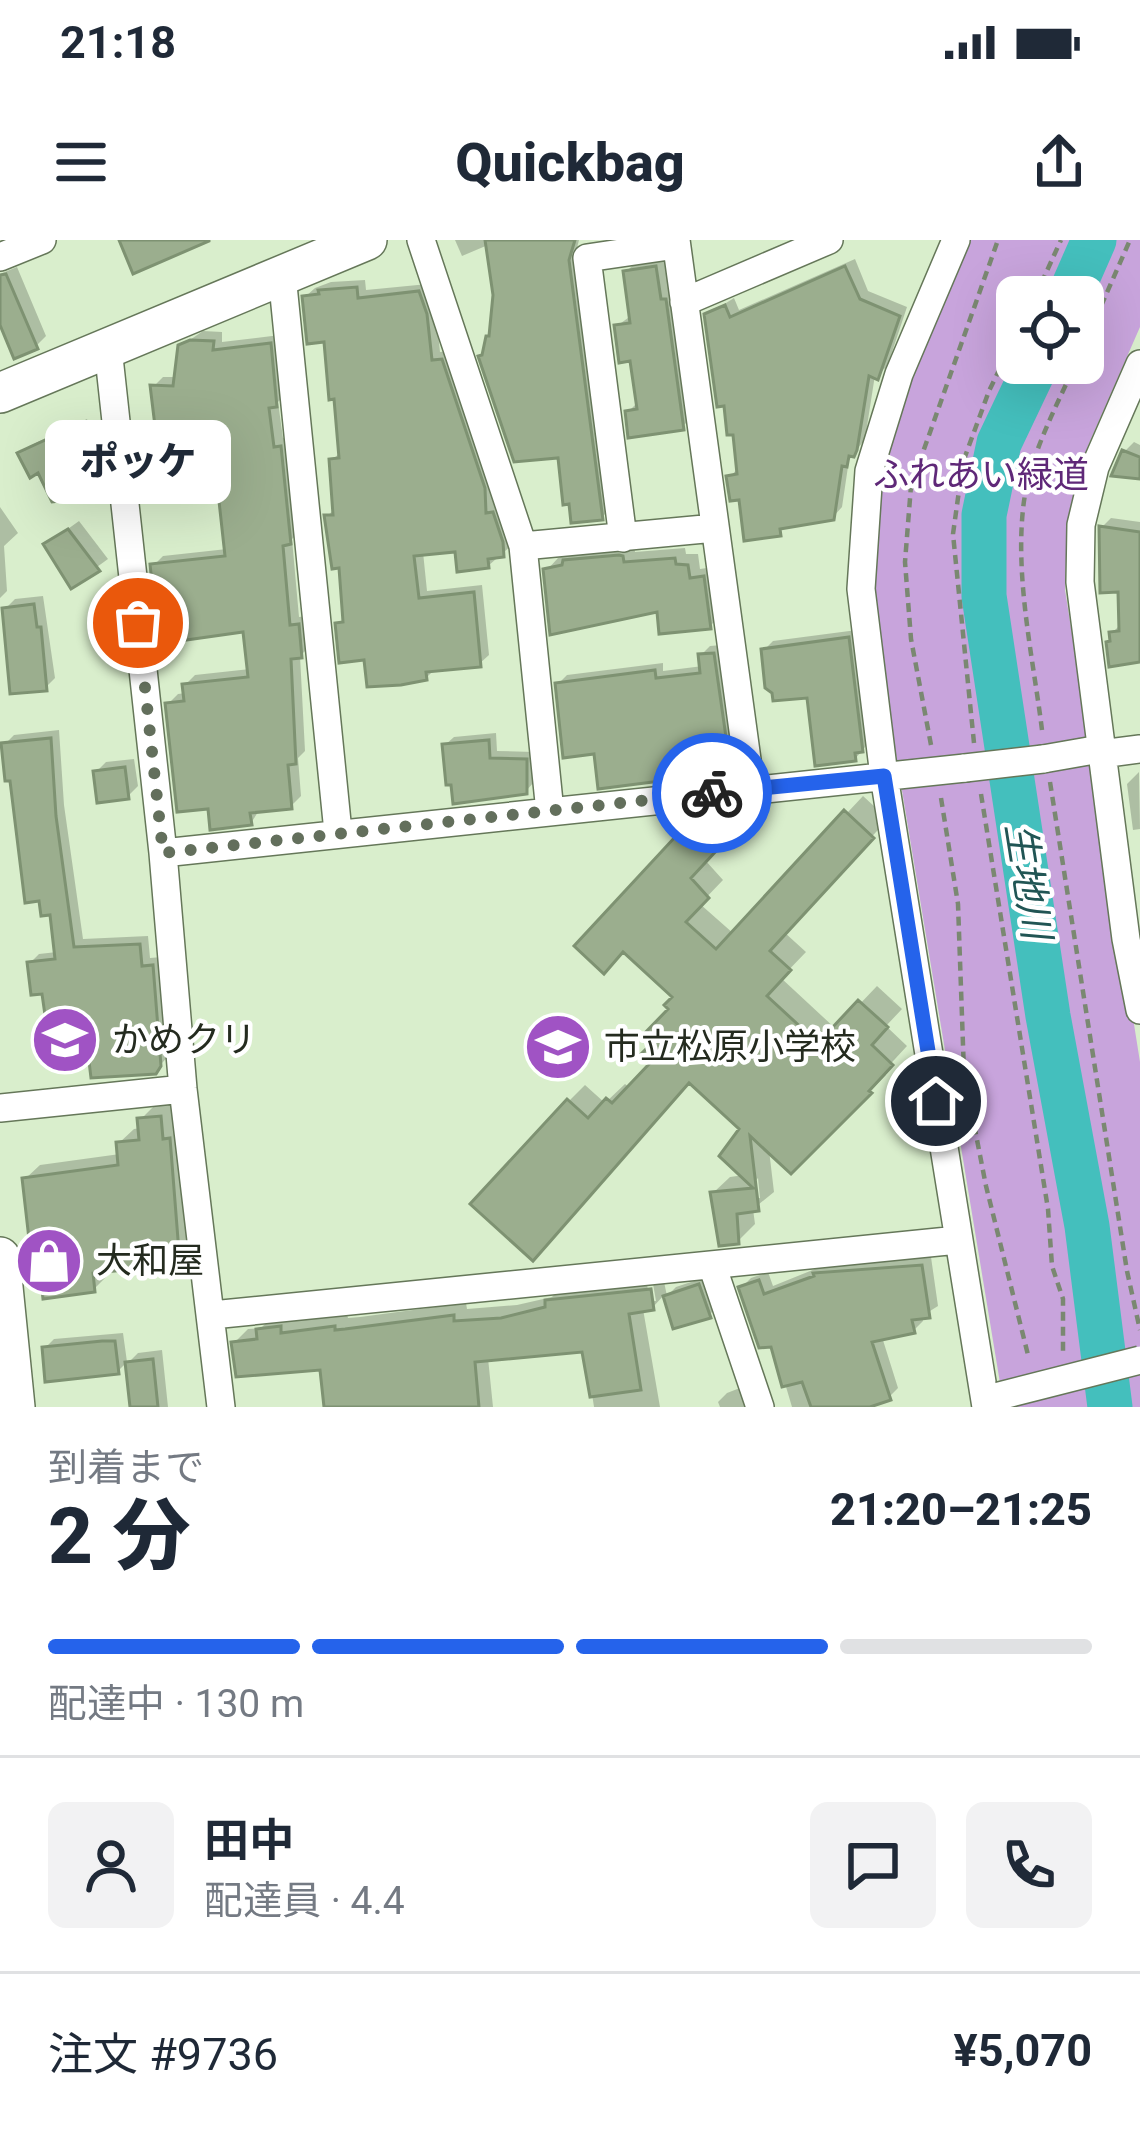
<!DOCTYPE html>
<html lang="ja">
<meta charset="utf-8">
<style>
body{margin:0;font-family:Roboto,"Noto Sans JP",sans-serif;background:#f2f2f3;color:#1f2937;height:100vh;display:flex;flex-direction:column;font-size:45px;white-space:nowrap}
*{box-sizing:border-box;margin:0}
p{font-size:39px;color:#747a83}
.icon{flex:none;width:66px;height:66px;fill:none;stroke:currentColor;stroke-width:2;stroke-linecap:round;stroke-linejoin:round}
.map{position:relative;height:1167px;overflow:hidden}
.side{display:flex;flex-direction:column;background:#fff;flex:1}
.side>*{flex:none}
.controls{position:absolute;left:996px;top:36px;display:grid;gap:24px}
.controls a{display:grid;place-items:center;width:108px;height:108px;border-radius:18px;background:#fff;box-shadow:0 12px 48px #0002;font-size:60px}
.pin{position:absolute;display:grid;place-items:center;width:102px;height:102px;color:#fff;margin:-51px;border:6px solid #fff;border-radius:50%;box-shadow:0 3px 12px #0007}
.courier{position:absolute;display:grid;place-items:center;width:120px;height:120px;margin:-60px;border:9px solid #2563eb;border-radius:50%;background:#fff;color:#222;box-shadow:0 3px 15px #0007}
.bubble{position:absolute;height:84px;border-radius:18px;background:#fff;box-shadow:0 12px 48px #0002;font-size:39px;font-weight:800;line-height:84px;text-align:center}
.headline em{font-style:normal;font-weight:800}
.headline div{display:flex;flex-direction:column-reverse}
.headline{display:flex;align-items:center;justify-content:space-between;height:204px;padding:0 48px}
h1{font-size:78px;font-weight:800;line-height:90px}
.bar{display:grid;grid-template-columns:repeat(4,1fr);gap:18px 12px;align-content:center;height:144px;padding:0 48px}
.bar i{height:15px;border-radius:9px;background:#e0e1e3}
.bar .active{background:#2563eb}
.bar p{grid-column:span 4}
.line{display:flex;align-items:center;gap:30px;padding:0 48px;border-top:3px solid #e0e1e3}
.line div{flex:1}
.round{display:grid;place-items:center;flex:none;width:126px;height:126px;border-radius:18px;background:#f2f2f3}
.status{display:flex;justify-content:space-between;align-items:center;height:84px;padding:0 60px;background:#fff;direction:ltr}
.status svg{height:33px;fill:currentColor}
header{display:flex;justify-content:space-between;align-items:center;height:156px;padding:0 48px;background:#fff;font-size:54px;font-weight:800}
.map>svg:first-child{display:block}
</style>
<div class="status"><b>21:18</b><svg viewBox="0 0 49 12"><path d="M0 12V9h3v3zM5 12V6h3v6zM10 12V3h3v9zM15 12V0h3v12zM26 1h20v11H26zM47 4h2v5h-2z"/></svg></div>
<header><svg class="icon" aria-label="menu" viewBox="0 0 24 24"><path d="M4 6h16M4 12h16M4 18h16"/></svg>Quickbag<svg class="icon" aria-label="share" viewBox="0 0 24 24"><path d="M12 15V3M7 8l5-5 5 5M5 13v7h14v-7"/></svg></header>
<div class="map">
<svg width="1140" height="1167" viewBox="0 0 1140 1167">
<rect width="100%" height="100%" fill="#d9eecc"/>
<!-- green -->
<path fill="#c8a4dc" fill-rule="evenodd" d="M971,0H1140V87L1087,208L1067,287L1065,350L1140,822V1167H1004L872,369C874,319 873,268 884,219C902,142 939,71 971,0ZM1017,57H1083V123H1017Z"/>
<!-- shadow -->
<path fill="#0003" fill-rule="evenodd" d="M455,0H579L577,8L610,269L601,278L489,97L496,55L488,5L462,16Z
M666,17L693,176L682,187L628,172L639,161L632,118L617,86L632,75L626,32L637,21Z
M855,19L868,51L907,67L887,127L875,135L865,199L849,220L842,267L833,277L788,284L779,293L741,256L730,237L739,227L707,75L734,58L739,70Z
M17,27L46,96L36,106L0,77V34Z
M365,40L366,50L428,44L435,64L440,112L451,111L493,238L495,265H501L512,305L488,326L458,309L423,312L427,351L482,345L489,415L479,424L435,429L426,438L367,417L338,384L346,377L341,325L327,276L335,269L332,220L342,211L327,99L305,57L315,48L331,42Z
M203,91L222,92V102L280,95L286,154L278,162L283,198L290,197L300,292L292,299L299,377L308,376L311,405L300,416L305,511L298,518L301,556L291,566L260,569L251,583L210,566L168,464L178,454L186,453L185,445L195,435L250,429L245,389L153,326L163,316L227,309L220,249L174,206L153,147L163,137H177L181,106Z
M87,179L89,185L94,182L107,208L103,213L106,246L97,254L21,214L29,206Z
M1134,202L1140,205V236L1125,211Z
M0,267L18,293L4,306L7,351L0,358Z
M1111,278L1140,282V419L1113,399L1112,393L1122,383L1121,349L1102,287Z
M79,281L108,319L72,345L47,304Z
M634,305L635,312L685,308L686,314H698L700,329L714,327L721,375L710,386L547,330L558,318L577,310Z
M43,356L55,438L45,448L5,369L15,359Z
M857,390L871,500L855,519L810,455L764,410L773,401Z
M722,405L738,520L729,529L597,510L558,444L567,435L663,423V431L703,426L701,415L710,406Z
M59,490L64,565L83,699L148,696L150,718L162,717L170,814L155,831L91,810L30,723L39,714L57,712L53,672L4,505L14,495Z
M496,493L497,511L534,512V542L526,551L445,505L454,497Z
M134,519L138,546L128,556L96,532L106,522Z
M1139,532L1140,589L1133,590L1127,544Z
M863,556L888,579L784,692L806,712L781,738L836,789L877,746L902,769L886,786L907,806L883,832L886,835L791,930L769,910L774,952L753,969L755,984L738,1001L713,953L730,937L744,935L743,889L691,839L549,1000L569,861L585,845L605,863L625,844L630,848L653,824L676,757L624,709L578,706L707,569L731,592L705,620L723,640L700,664L734,694ZM758,938L760,958H754L753,944Z
M174,863L193,1008L179,1022L108,1029V1035L94,1049L25,939L40,925L120,914L119,903L134,889L141,888V879L155,865Z
M931,1017L938,1066L922,1076L923,1081L914,1090L882,1097L898,1148L889,1157L867,1167H792L773,1103L742,1047L751,1038L768,1032L773,1046L825,1025Z
M709,1036L719,1065L709,1075L675,1086L665,1054L653,1067L643,1069L660,1167H594L585,1109L488,1118L493,1167H326L323,1127L234,1103L248,1089L261,1088L273,1076L293,1074L294,1081L347,1074L348,1078L360,1077L466,1063L467,1069L517,1065L552,1057L561,1047L646,1039L650,1061H656L652,1038L663,1037L667,1056L676,1047Z
M123,1093L127,1122L117,1132L45,1108L54,1099Z
M162,1110L168,1167H133L128,1123L138,1113Z
M745,1146L754,1167H720L718,1162L727,1153Z"/>
<g fill="none" stroke-linecap="round" stroke-linejoin="round">
<!-- river -->
<path stroke="#44bfbd" stroke-width="45" d="M1069,57L1094,0
M1037,123L999,203L984,275V356L1048,776L1087,986L1110,1167"/>
</g>
<!-- building -->
<path fill="#9bae8e" stroke="#7e9272" stroke-width="3" d="M119,0H209V1L133,34Z
M485,0H575L569,20L603,280L571,283L569,264L563,265L558,218L514,222L478,116L482,115L486,96H489L493,55Z
M656,26L661,59H666L684,190L628,198L625,171L637,169L630,121L619,123L614,85L630,83L623,31Z
M845,26L860,59L900,76L878,140L869,136L857,210L854,217L849,216L847,227L842,226L834,280L780,289L781,296L744,301L739,260L730,261L726,236L737,234L733,195H727L724,166L717,167L704,74L725,65L730,77Z
M6,34L38,109L14,119L0,85V35Z
M357,47L358,58L419,51L427,74L432,120L442,119L485,248L486,273L493,272L503,302L504,317L488,319L489,328L457,332L455,312L414,316L419,358L474,352L481,427L426,432L427,440L401,445L367,447L364,420L339,423L335,383L343,382L339,328L332,329L324,275H333L329,219L339,218L334,159L329,160L324,102L307,104L302,56L319,54L318,50Z
M190,100L214,101L213,110L271,103L277,167L269,168L274,207L281,206L291,304L283,306L290,385L299,384L302,418L291,419L296,524L288,525L292,569L250,573L252,585L210,590L208,569L177,572L165,463L184,461L182,444L248,437L243,392L158,404L150,324L225,316L218,252L181,256L179,241L174,242L171,210L158,211L150,145L173,146L178,105Z
M78,185L81,191L85,188L100,218L96,224L99,257L52,262L38,233L30,238L17,213Z
M1122,210L1140,217V239L1111,236Z
M1099,286L1140,292V422L1109,427L1106,402L1110,401L1109,392L1119,391L1118,352L1100,353Z
M68,289L100,331L71,349L43,304Z
M619,315L623,316L624,322L675,318L676,324L688,325L690,338L704,336L711,389L659,394L657,372L550,395L543,329L562,325L563,320Z
M34,364L37,387H41L47,451L10,454L2,368Z
M849,397L863,512L855,513L856,521L815,526L807,458L773,461L772,453L765,448L761,409Z
M714,413L731,532L598,549L594,514L563,518L555,443L655,430L656,438L700,433L698,414Z
M51,498L56,576L74,707L140,704L142,726L153,725L161,826L156,834L91,838L88,813L51,817L42,754L31,755L27,722L55,719L50,675L41,676L39,661L25,663L10,541H5L1,503Z
M489,500L490,518L527,519V554L453,564L451,545H446L442,504Z
M125,527L129,559L97,563L93,531Z
M844,570L874,598L770,711L791,730L767,756L818,803L858,760L888,787L872,805L893,825L869,851L872,853L791,934L750,896L759,971L737,974L739,1004L719,1006L710,952L753,948L719,916L739,889L689,843L533,1021L470,964L567,859L588,878L606,858L612,863L649,824L640,815L650,805L641,797L668,769L664,765L672,757L623,712L604,734L574,706L688,583L717,610L691,638L709,658L686,682L716,709Z
M161,876L163,899L170,898L180,1025L93,1033L95,1052L43,1059L41,1040L33,1034L22,938L118,925L116,902L139,900L137,878Z
M922,1025L930,1078L912,1080L915,1093L872,1102L891,1160L870,1167H811L802,1142L782,1147L771,1107L759,1108L738,1047L759,1040L764,1054L814,1036L813,1033Z
M699,1044L711,1078L673,1089L663,1056Z
M651,1049L654,1070L629,1074L641,1150L590,1157L582,1112L475,1122L479,1167H324L320,1130L236,1137L231,1102L257,1099L256,1089L281,1086V1093L335,1086V1090L345,1089L454,1075V1081L501,1078L545,1067V1060Z
M102,1101H115L119,1134L45,1142L42,1107Z
M153,1119L158,1167H130L125,1122Z"/>
<g fill="none" stroke-linecap="round" stroke-linejoin="round">
<defs>
<path id="street" d="M421,0L523,306L550,572
M676,0L751,549
M956,0L899,134L869,231L861,349L884,536L986,1167
M0,17L42,0
M282,35L338,592
M684,62L829,0
M108,108L163,613L183,849L221,1167
M1140,124L1095,227L1081,285L1080,342L1126,699L1140,770
M623,298L587,18L676,5
M523,306L715,288
M1101,514L1140,509
M1043,519L1100,509
M163,613L965,528
M0,868L183,849
M712,1025L760,1167
M212,1075L958,1000"/>
<path id="secondary" d="M0,153L367,0
M0,1017L15,1167"/>
</defs>
<!-- street casing -->
<use href="#street" stroke="#657759" stroke-width="30"/>
<!-- secondary casing -->
<use href="#secondary" stroke="#657759" stroke-width="42"/>
<!-- path -->
<path stroke="#7a8871" stroke-width="4.5" stroke-dasharray="9 6" stroke-linecap="butt" d="M1035,57L1061,0
M1083,107L1130,0
M1042,490C1033,417 1014,335 1024,261C1031,213 1056,167 1076,123
M974,503L953,294L963,222L989,151L1017,93
M931,505L911,399L905,322L911,246L998,0
M1050,542L1127,1031L1140,1090
M981,554L1048,969L1052,1026L1063,1059V1112
M941,558L958,664L964,833L986,946L1029,1119"/>
<!-- street -->
<use href="#street" stroke="#fff" stroke-width="27"/>
<!-- secondary -->
<use href="#secondary" stroke="#fff" stroke-width="39"/>
<defs>
<path id="street-bridge" d="M965,528L1043,519
M999,1156L1140,1120"/>
</defs>
<!-- street-bridge casing -->
<use href="#street-bridge" stroke="#657759" stroke-width="30" stroke-linecap="butt"/>
<!-- street-bridge -->
<use href="#street-bridge" stroke="#fff" stroke-width="27"/>
</g>
<g fill="none" stroke-linecap="round" stroke-linejoin="round">
<!-- done -->
<path stroke="#636f5c" stroke-width="12" stroke-dasharray="0 21.6" d="M138,383L163,613L712,553"/>
<!-- route -->
<path stroke="#2563eb" stroke-width="15" d="M712,553L884,536L936,861"/>
</g>
<!-- icons -->
<defs>
<symbol id="school-disc" viewBox="-11 -11 22 22"><circle r="9.5" fill="#a053c4" stroke="#fff"/><path d="M0-5L7-2L0 1L-7-2ZM-4 1L0 2.5L4 1V4Q0 6-4 4Z" fill="#fff"/></symbol>
<symbol id="shop-disc" viewBox="-11 -11 22 22"><circle r="9.5" fill="#a053c4" stroke="#fff"/><path d="M-5-2.5h2.3a2.7 3.5 0 0 1 5.4 0H5L5.5 6h-11ZM-1.5-2.5h3a1.5 2.3 0 0 0-3 0Z" fill="#fff"/></symbol>
</defs>
<g fill-rule="evenodd">
<use href="#school-disc" x="27" y="762" width="76" height="76"/>
<use href="#school-disc" x="520" y="769" width="76" height="76"/>
<use href="#shop-disc" x="11" y="983" width="76" height="76"/>
</g>
<g text-anchor="middle" dominant-baseline="central" stroke-width="9" stroke-linejoin="round" paint-order="stroke">
<!-- park labels -->
<g font-size="36" fill="#5f2878" stroke="#fff">
<text x="981" y="235">ふれあい緑道</text>
</g>
<!-- poi labels -->
<g font-size="36" fill="#242b1f" stroke="#fff" text-anchor="start">
<text x="112" y="800">かめクリ</text>
<text x="604" y="807">市立松原小学校</text>
<text x="96" y="1021">大和屋</text>
</g>
<!-- water labels -->
<g font-size="39" font-style="italic" fill="#215554" stroke="#fff">
<text transform="translate(1028 641) rotate(81)">生地川</text>
</g>
</g>
</svg>
<div class="controls">
<a><svg class="icon" aria-label="locate" viewBox="0 0 24 24"><circle cx="12" cy="12" r="6"/><path d="M12 2v4M12 18v4M2 12h4M18 12h4"/></svg></a>
</div>
<div class="pin" style="left:138px;top:383px;background:#ea580c"><svg class="icon" aria-label="bag" viewBox="0 0 24 24"><path d="M5 8h14l-1 12H6zM9 8a3 3 0 0 1 6 0"/></svg></div>
<div class="pin" style="left:936px;top:861px;background:#1f2937"><svg class="icon" aria-label="home" viewBox="0 0 24 24"><path d="M3 11l9-7 9 7M6 9v11h12V9"/></svg></div>
<div class="courier" style="left:712px;top:553px"><svg class="icon" aria-label="bike" viewBox="0 0 24 24"><circle cx="6" cy="16" r="4"/><circle cx="18" cy="16" r="4"/><path d="M6 16l4-8h5l3 8M10 8l3 8H6M13 5h3"/></svg></div>
<div class="bubble" style="left:45px;top:180px;width:186px">ポッケ</div>
</div>
<section class="side">
<div class="headline"><div><h1>2 分</h1><p>到着まで</p></div><em>21:20–21:25</em></div>
<div class="bar"><i class="active"></i><i class="active"></i><i class="active"></i><i></i><p>配達中 · 130 m</p></div>
<div class="line" style="height:216px"><a class="round"><svg class="icon" aria-label="person" viewBox="0 0 24 24"><circle cx="12" cy="8" r="4"/><path d="M4 21q1-7 8-7t8 7"/></svg></a><div><b>田中</b><p>配達員 · 4.4</p></div><a class="round"><svg class="icon" aria-label="chat" viewBox="0 0 24 24"><path d="M4 5h16v11H9l-5 4z"/></svg></a><a class="round"><svg class="icon" aria-label="phone" viewBox="0 0 24 24"><path d="M5 4h4l2 5-3 2q2 4 5 5l2-3 5 2v4C11 20 4 13 5 4z"/></svg></a></div>
<div class="line" style="height:156px"><div>注文 #9736</div><b>¥5,070</b></div>
</section>
